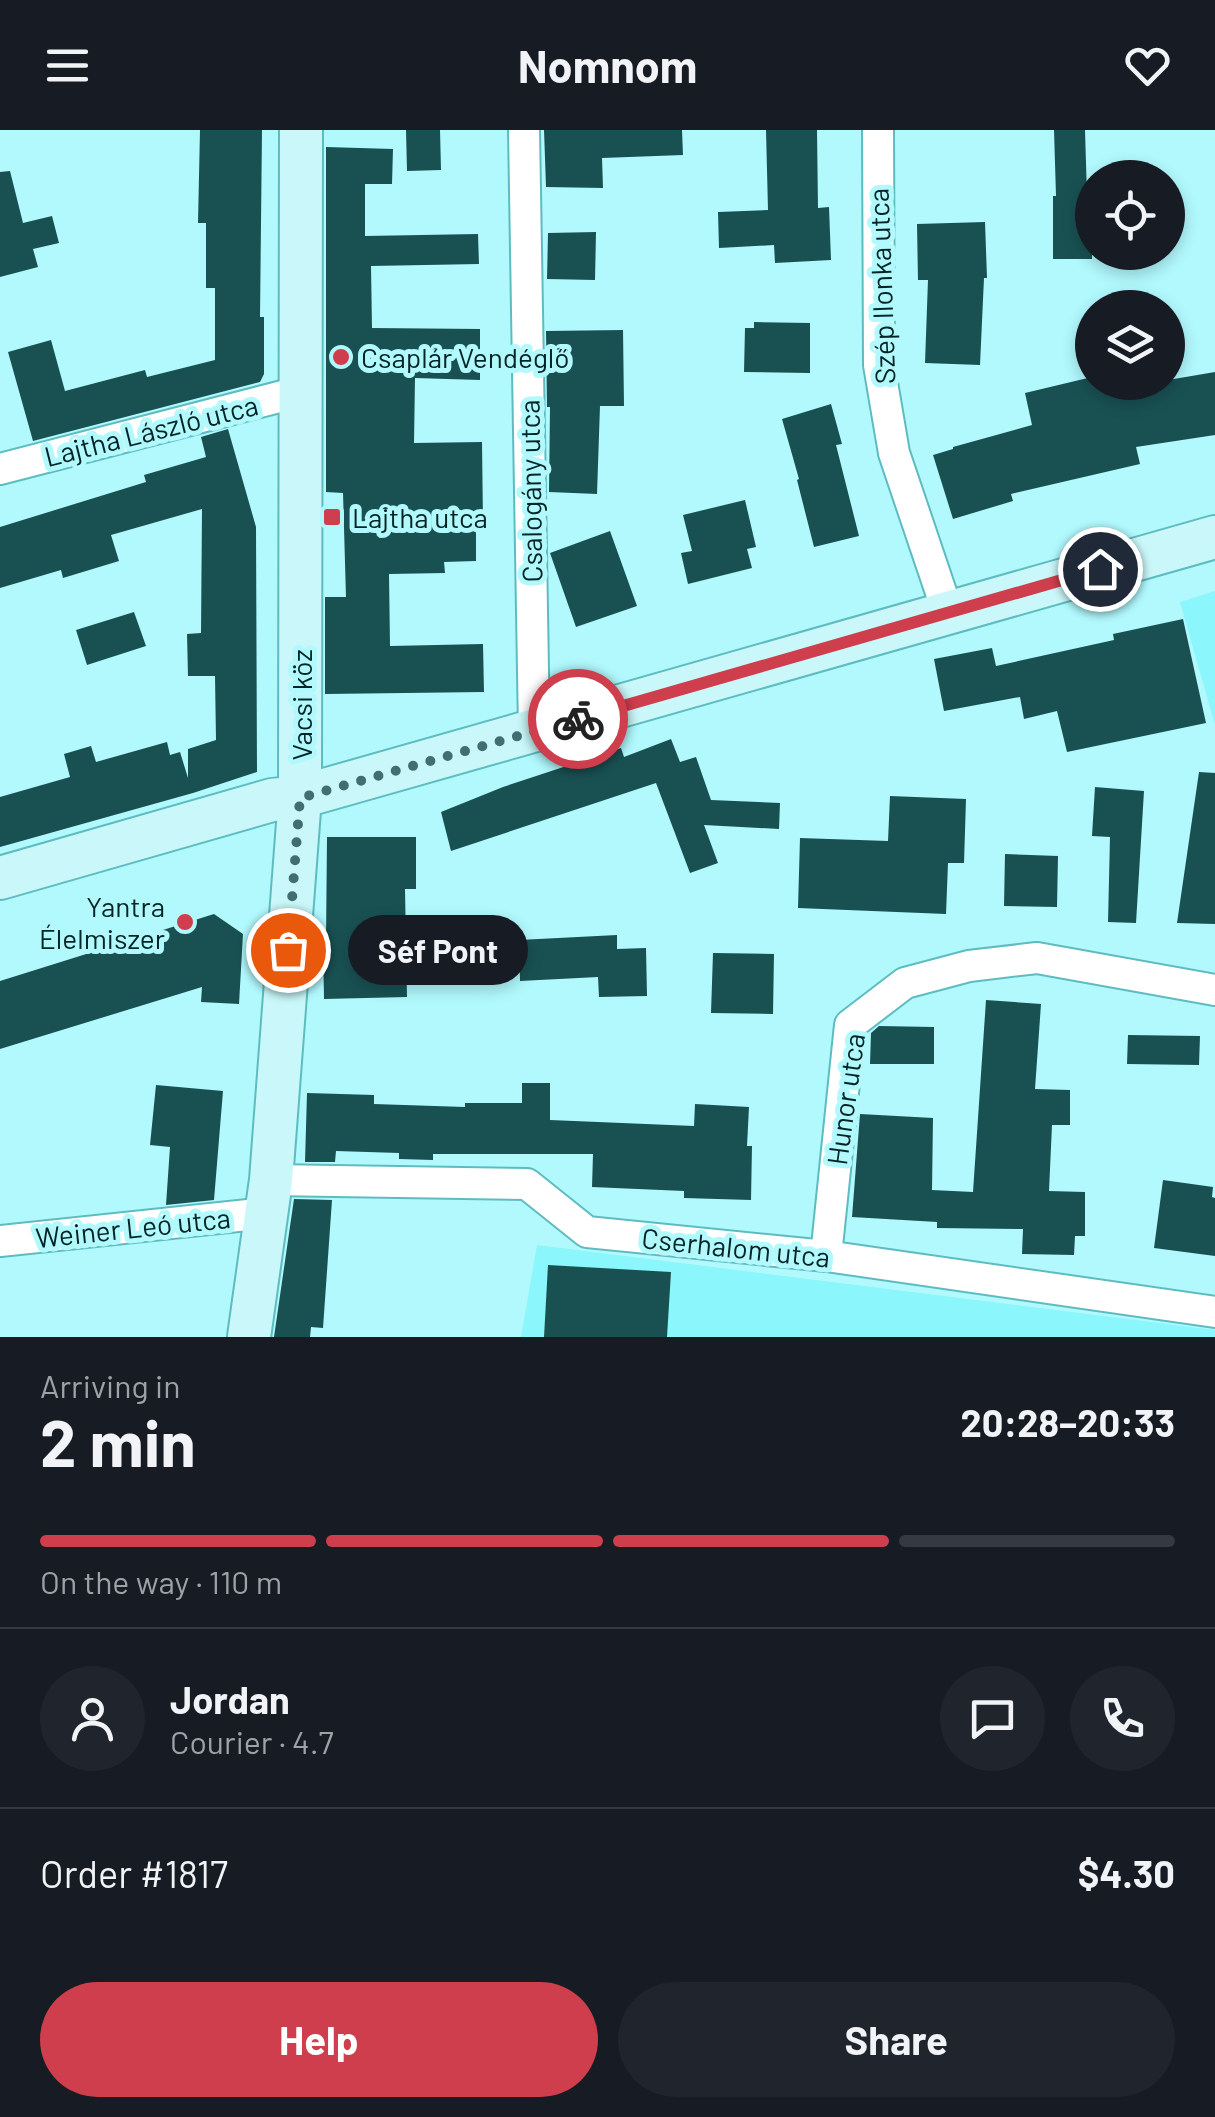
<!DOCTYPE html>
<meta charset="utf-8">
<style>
body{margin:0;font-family:Barlow,sans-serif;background:#20242c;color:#f1f3f6;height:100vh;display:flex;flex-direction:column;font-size:38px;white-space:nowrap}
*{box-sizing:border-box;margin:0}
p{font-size:32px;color:#9ea1a6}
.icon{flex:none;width:55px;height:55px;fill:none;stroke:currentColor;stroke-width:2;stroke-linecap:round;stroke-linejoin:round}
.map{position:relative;height:1207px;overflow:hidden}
.drawer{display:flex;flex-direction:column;background:#171b24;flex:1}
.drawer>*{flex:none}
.controls{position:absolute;left:1075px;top:30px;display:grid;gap:20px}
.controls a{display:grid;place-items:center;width:110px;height:110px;border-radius:50%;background:#171b24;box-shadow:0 5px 15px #0003;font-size:50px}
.pin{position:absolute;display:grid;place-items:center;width:85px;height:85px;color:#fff;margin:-42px;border:5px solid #fff;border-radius:50%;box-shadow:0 2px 10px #0007}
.courier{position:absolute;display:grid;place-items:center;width:100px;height:100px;margin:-50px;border:8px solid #ce3e4c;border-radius:50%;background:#fff;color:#222;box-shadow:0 2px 12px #0007}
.bubble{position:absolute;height:70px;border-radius:35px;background:#171b24;box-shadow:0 5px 15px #0003;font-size:32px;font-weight:700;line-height:70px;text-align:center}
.overview em{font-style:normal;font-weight:700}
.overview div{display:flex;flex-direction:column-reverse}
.overview{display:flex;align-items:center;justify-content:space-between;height:170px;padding:0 40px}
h1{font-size:65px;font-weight:700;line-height:75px}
.bar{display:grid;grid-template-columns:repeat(4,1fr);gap:15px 10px;align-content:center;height:120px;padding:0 40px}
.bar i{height:12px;border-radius:8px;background:#363941}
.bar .current{background:#ce3e4c}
.bar p{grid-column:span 4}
.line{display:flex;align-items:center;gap:25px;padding:0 40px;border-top:2px solid #363941}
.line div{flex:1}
.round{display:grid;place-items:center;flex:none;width:105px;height:105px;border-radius:52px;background:#20242c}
.action{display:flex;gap:20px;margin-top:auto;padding:20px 40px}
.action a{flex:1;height:115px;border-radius:60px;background:#ce3e4c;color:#fff;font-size:40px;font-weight:700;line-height:115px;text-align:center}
.action a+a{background:#20242c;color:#f1f3f6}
header{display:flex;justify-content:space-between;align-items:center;height:130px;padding:0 40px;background:#171b24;font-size:45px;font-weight:700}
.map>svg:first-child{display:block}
</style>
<header><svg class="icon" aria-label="menu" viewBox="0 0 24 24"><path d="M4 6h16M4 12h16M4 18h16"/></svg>Nomnom<svg class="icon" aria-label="heart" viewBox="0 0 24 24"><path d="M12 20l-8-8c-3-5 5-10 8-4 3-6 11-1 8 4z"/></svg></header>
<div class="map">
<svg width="1215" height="1207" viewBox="0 0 1215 1207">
<rect width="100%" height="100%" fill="#b1f9fd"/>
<!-- built -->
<path fill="#8bf6fb" d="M1215,461V595L1180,472Z
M537,1115L1215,1200V1207H521Z"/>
<!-- building -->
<path fill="#195153" d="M200,0H262L260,187H264V244L260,252L33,311L8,222L51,210L65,261L145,240L147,247L215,230V158H206V93H198Z
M406,0H440L441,40L407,41Z
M544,0H682L683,25L602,28L603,58L546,57Z
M766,0H817L818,78L829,77L831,130L775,133L774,115L719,118L718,82L768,80Z
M1054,0H1085L1087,66H1092V129H1053V66H1056Z
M326,17L393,19L392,54H365V106L478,104L479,134L371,136L372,198L480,199V250L415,248L414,313L482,312L483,393L476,394V431L444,432L445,443L389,444L390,516L483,514L484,562L325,564V467H346L343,363L326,362Z
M10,41L23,93L52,86L59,113L33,119L38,137L0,147V42Z
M985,92L987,148H984L980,235L925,233L928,150H918L917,94Z
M596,102L595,150L547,149L548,103Z
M754,192L810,193V243L744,242L745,198H754Z
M623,200L624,276H600L597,364L549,362L550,277H547L546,201Z
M1215,242V305L1136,317L1140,334L1011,364L1013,371L953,389L933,325L953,319V317L1032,295L1025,263L1092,247V252H1121L1122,257L1149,252H1168V250Z
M831,274L842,314L836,315L859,406L814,417L797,350L799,349L782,289Z
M228,299L256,397L257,642L193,663L0,717V667L70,647L64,624L91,616L96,632L167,612L170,625L180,622L188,648V619L216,610L215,546H188L187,504L201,503L202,379L111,405L119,431L63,448L61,440L0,458V397L146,352L144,345L206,327L201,307Z
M745,370L756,417L747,419L752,438L688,454L681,423L692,421L683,385Z
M610,401L637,476L576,497L550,423Z
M134,482L146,516L87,535L76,500Z
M1183,489L1206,593L1067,622L1057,581L1024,589L1020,567L944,581L934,529L992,518L996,536L1114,510L1113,504Z
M671,609L680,632L696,627L711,670L780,673L779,699L704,695L718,733L690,743L656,653L451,721L441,682L503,657L621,618L624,627Z
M1199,642L1215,643V794L1177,793Z
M1095,657L1144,661L1136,793L1108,792L1110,707L1092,706Z
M890,666L966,669L964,733H948L946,784L798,778L800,708L888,711Z
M327,707H416V759H405L407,867L324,869L323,811H326Z
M1005,724L1058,726L1057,777L1004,776Z
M214,784L243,804L239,874L201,872L202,857L0,919V851Z
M617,805V819L646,818L647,866L599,867L598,847L520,851L519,810Z
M713,823L774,824L773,884L711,883Z
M986,870L1041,874L1035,959L1070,960V995H1052L1049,1061L1085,1062V1106H1075L1074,1125L1022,1124L1023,1099L937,1098V1092L852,1087L860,984L933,988L932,1060L973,1062Z
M879,896L934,897V934H870L871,903Z
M1128,905L1200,906L1199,935L1127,934Z
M522,953H550V990L694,996L695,974L749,977L747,1016H752L751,1070L684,1068V1061L592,1057L593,1024H433V1030L399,1029V1023L336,1021L335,1032H305L307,963L374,965V974L465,977V973H522Z
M156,955L223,961L214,1070L166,1075L170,1017L150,1015Z
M1163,1050L1213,1057L1212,1067L1215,1068V1126L1154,1118Z
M294,1069L332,1070L323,1198L311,1197L310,1207H274Z
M548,1135L671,1142L667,1207H544Z"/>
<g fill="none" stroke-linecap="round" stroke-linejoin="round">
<defs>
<path id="street" d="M524,0L534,601
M878,0L879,235L894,323L948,483
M0,339L302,261
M271,1050L527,1054L587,1102L826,1126L1215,1182
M0,1111L266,1083
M826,1126L850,895L905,853L969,836L1037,828L1215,860"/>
<path id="secondary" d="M0,748L272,670L300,667L1215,407
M249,1207L271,1050L300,667L301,0"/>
</defs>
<!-- street casing -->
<use href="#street" stroke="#5ebcc1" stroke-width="34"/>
<!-- secondary casing -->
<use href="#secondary" stroke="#5ebcc1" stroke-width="46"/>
<!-- street -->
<use href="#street" stroke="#fff" stroke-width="30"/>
<!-- secondary -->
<use href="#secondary" stroke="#caf8fa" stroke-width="42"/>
</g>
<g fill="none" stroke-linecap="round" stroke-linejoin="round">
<!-- done -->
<path stroke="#416f71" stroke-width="10" stroke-dasharray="0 18" d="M288,820L300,668L578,589"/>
<!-- route -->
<path stroke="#ce3e4c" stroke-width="12" d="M578,589L1100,439"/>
</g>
<!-- markers -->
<g fill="#ce3e4c" stroke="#b1f9fd" stroke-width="4">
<circle cx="341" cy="227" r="10"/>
<rect x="322" y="377" width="20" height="20" rx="5"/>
<circle cx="185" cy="792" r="10"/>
</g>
<g text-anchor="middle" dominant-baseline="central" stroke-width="10" stroke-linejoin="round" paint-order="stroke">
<!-- street labels -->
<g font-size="28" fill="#052425" stroke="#b1f9fd">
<text transform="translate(881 156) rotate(-92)">Szép Ilonka utca</text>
<text transform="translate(151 300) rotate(-14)">Lajtha László utca</text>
<text transform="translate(530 361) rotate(-91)">Csalogány utca</text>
<text transform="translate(301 575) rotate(-90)">Vacsi köz</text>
<text transform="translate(845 969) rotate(-82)">Hunor utca</text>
<text transform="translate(133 1097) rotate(-6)">Weiner Leó utca</text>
<text transform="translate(736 1117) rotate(6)">Cserhalom utca</text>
</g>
<!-- poi labels -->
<g font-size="28" fill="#052425" stroke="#b1f9fd" text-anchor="start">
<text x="361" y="227">Csaplár Vendéglő</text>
<text x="352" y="387">Lajtha utca</text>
<text x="165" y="776" text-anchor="end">Yantra<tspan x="165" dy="32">Élelmiszer</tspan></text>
</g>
</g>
</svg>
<div class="controls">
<a><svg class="icon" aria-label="locate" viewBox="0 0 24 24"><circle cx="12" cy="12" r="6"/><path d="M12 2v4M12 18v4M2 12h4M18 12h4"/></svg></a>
<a><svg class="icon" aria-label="layers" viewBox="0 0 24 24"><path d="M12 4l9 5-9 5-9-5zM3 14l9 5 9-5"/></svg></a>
</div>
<div class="pin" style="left:288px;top:820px;background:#ea580c"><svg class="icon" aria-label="bag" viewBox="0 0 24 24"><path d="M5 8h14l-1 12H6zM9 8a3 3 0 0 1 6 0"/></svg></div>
<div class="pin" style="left:1100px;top:439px;background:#1f2937"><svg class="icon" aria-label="home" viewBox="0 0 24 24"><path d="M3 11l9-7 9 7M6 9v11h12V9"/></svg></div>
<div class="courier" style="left:578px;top:589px"><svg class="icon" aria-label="bike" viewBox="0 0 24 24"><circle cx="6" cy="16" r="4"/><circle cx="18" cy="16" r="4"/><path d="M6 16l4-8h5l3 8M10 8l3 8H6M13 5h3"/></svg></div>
<div class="bubble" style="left:348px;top:785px;width:180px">Séf Pont</div>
</div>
<section class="drawer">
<div class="overview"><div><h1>2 min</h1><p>Arriving in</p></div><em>20:28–20:33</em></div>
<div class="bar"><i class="current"></i><i class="current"></i><i class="current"></i><i></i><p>On the way · 110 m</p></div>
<div class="line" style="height:180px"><a class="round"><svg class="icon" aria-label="person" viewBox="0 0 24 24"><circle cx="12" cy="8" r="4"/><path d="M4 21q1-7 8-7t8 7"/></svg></a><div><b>Jordan</b><p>Courier · 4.7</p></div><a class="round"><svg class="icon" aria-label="chat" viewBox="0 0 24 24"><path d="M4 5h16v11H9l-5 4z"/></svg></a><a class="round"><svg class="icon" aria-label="phone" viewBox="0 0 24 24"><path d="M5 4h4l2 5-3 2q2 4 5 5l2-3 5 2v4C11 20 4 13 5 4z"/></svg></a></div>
<div class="line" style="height:130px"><div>Order #1817</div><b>$4.30</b></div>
<div class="action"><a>Help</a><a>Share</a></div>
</section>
